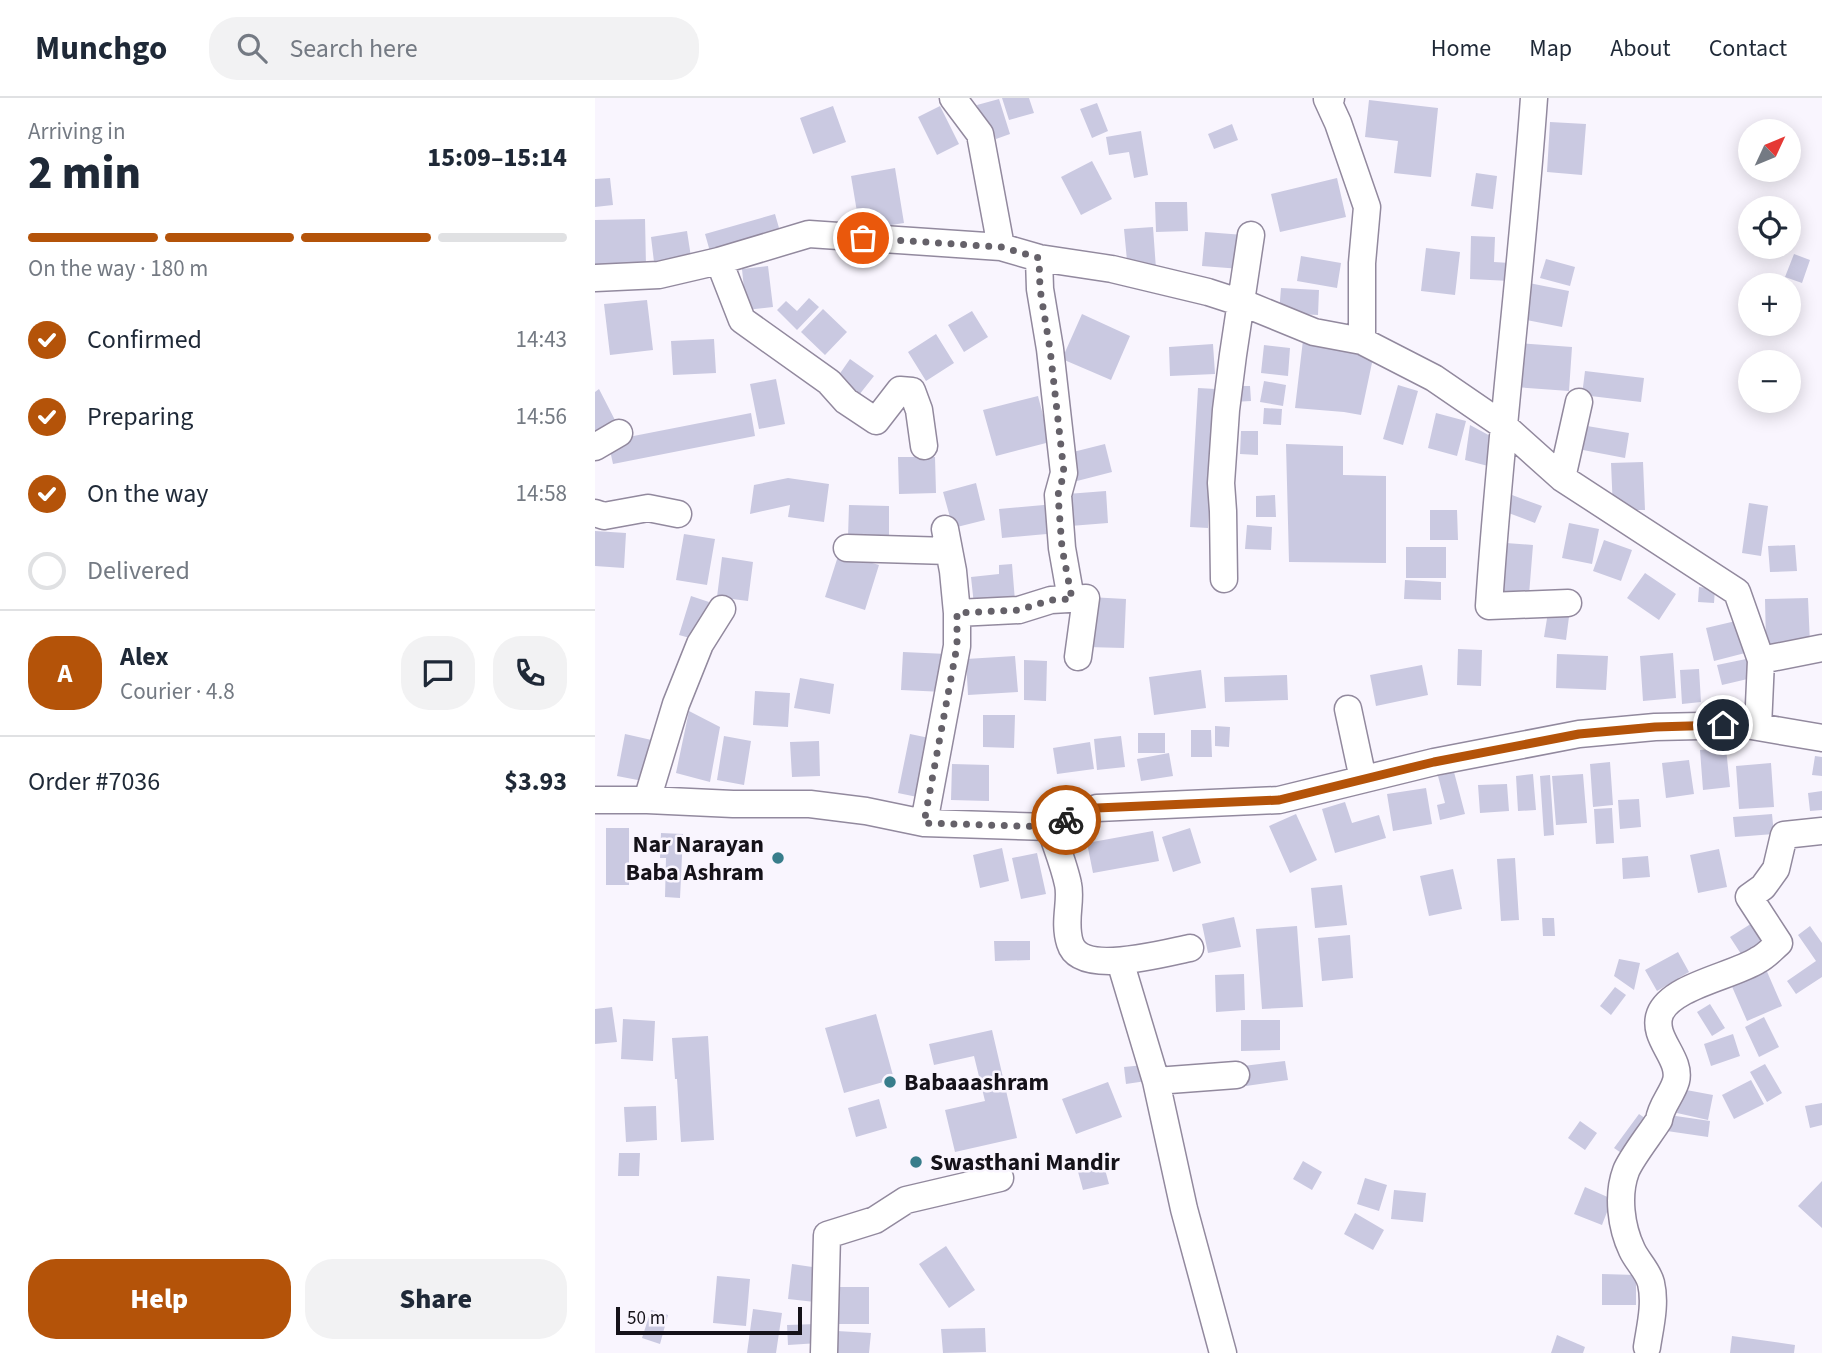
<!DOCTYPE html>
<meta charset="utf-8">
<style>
body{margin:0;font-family:"Source Sans 3",sans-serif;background:#f2f2f3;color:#1f2937;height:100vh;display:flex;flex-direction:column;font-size:26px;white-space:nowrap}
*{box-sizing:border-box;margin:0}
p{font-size:23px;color:#747a83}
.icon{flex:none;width:38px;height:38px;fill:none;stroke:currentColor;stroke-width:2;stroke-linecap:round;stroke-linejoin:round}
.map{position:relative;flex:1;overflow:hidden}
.drawer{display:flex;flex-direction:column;background:#fff;width:595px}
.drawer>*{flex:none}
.needle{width:46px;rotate:46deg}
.controls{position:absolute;left:1143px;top:21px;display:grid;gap:14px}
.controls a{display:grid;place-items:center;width:63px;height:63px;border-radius:50%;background:#fff;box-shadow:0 4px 18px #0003;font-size:35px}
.scale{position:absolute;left:21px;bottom:18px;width:186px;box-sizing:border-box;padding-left:7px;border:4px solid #151219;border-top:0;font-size:19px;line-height:24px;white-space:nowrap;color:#151219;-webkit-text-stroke:5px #f9f5fe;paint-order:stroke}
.pin{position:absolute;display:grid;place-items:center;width:60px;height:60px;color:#fff;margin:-30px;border:4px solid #fff;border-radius:50%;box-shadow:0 2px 7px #0007}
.courier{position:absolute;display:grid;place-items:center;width:70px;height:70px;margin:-35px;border:5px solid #b45309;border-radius:50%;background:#fff;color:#222;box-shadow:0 2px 9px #0007}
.overview em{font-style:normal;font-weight:800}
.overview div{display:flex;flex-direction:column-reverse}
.overview{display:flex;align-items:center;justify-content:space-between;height:119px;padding:0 28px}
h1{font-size:46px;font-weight:800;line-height:52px}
.bar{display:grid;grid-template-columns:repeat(4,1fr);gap:10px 7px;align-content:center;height:84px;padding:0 28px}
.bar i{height:9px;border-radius:5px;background:#e0e1e3}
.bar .selected{background:#b45309}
.bar p{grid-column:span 4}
.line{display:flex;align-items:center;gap:18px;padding:0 28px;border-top:2px solid #e0e1e3}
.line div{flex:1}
.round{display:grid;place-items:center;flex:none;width:74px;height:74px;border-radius:28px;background:#f2f2f3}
ol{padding:0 28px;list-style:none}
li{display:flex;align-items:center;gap:21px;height:77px}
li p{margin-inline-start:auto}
li .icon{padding:7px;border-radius:50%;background:#b45309;color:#fff;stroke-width:4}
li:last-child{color:#747a83}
li i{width:38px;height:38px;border:4px solid #e0e1e3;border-radius:50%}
.action{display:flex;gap:14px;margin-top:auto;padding:14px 28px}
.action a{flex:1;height:80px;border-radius:28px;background:#b45309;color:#fff;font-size:28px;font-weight:800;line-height:80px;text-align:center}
.action a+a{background:#f2f2f3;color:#1f2937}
header{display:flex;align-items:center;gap:42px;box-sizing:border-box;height:98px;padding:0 35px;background:#fff;border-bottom:2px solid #e0e1e3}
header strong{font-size:33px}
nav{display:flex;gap:38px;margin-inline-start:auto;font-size:24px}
.search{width:490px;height:63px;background:#f2f2f3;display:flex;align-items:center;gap:18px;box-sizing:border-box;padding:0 24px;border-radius:28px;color:#747a83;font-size:26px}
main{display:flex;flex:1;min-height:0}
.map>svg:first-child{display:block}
</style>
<header>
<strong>Munchgo</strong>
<div class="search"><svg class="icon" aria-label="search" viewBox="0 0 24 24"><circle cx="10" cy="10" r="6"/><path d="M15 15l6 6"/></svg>Search here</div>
<nav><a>Home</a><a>Map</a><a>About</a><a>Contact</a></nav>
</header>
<main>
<section class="drawer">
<div class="overview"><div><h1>2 min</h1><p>Arriving in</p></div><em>15:09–15:14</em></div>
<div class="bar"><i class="selected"></i><i class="selected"></i><i class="selected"></i><i></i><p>On the way · 180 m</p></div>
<ol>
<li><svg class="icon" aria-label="check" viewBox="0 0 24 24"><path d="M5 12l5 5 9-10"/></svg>Confirmed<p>14:43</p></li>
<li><svg class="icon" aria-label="check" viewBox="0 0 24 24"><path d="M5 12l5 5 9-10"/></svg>Preparing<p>14:56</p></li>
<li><svg class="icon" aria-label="check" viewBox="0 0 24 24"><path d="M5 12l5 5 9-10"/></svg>On the way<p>14:58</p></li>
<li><i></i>Delivered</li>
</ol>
<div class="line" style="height:126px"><b class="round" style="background:#b45309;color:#fff">A</b><div><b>Alex</b><p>Courier · 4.8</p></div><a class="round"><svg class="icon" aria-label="chat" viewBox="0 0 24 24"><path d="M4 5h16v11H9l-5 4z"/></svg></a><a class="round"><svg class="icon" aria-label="phone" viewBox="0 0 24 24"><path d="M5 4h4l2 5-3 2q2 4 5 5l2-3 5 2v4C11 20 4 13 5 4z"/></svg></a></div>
<div class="line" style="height:91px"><div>Order #7036</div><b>$3.93</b></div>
<div class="action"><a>Help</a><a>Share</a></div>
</section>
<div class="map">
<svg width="1227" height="1255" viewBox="0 0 1227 1255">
<rect width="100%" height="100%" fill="#f9f5fe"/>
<!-- building -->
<path fill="#cac9e1" d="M407,0H434L439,15L414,22Z
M404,1L415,36L401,41L398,33L391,35L382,7Z
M774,2L843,10L836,79L799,75L803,43L770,39Z
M502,5L513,33L497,40L485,11Z
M238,8L251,44L218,56L205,20Z
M345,8L364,46L342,57L323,19Z
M955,24L991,26L987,77L952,74Z
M637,26L643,42L619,51L613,36Z
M546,33L553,77L539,80L534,54L514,57L511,39Z
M497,63L517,101L486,117L466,79Z
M300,70L309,125L265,132L256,78Z
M881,75L902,78L898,111L876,108Z
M15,80L18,107L0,109V81Z
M742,80L751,119L685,134L676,96Z
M560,104H592L593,133L561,134Z
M180,116L186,137L116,157L110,136Z
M50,121L51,168L0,169V122Z
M558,129L561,171L533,173L529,131Z
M92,133L96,159L59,164L56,139Z
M610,134L649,137L646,171L607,168Z
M876,138L900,139L899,164L915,165V183L875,181Z
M831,150L865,154L860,197L826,193Z
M1199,156L1215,162L1207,185L1190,179Z
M706,158L746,165L742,190L702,183Z
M951,161L980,169L975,188L945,180Z
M173,168L178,209L151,212L147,171Z
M934,185L974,193L967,229L927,221Z
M686,190L724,192L723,217L684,215Z
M214,200L224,209L202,232L182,212L191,203L202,213Z
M52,202L58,252L15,257L9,206Z
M228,211L252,234L230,257L206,234Z
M377,213L393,239L369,254L353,227Z
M487,216L535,238L516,282L467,261Z
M341,236L359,265L331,283L313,254Z
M119,241L121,275L78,277L76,243Z
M708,242L778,260L766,317L749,314L700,310Z
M922,245L977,249L974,293L919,289Z
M618,246L620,276L575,278L574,249Z
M669,247L695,250L693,278L666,275Z
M255,261L279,278L264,297L239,284Z
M990,273L1049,280L1046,304L987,297Z
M181,281L190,326L164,331L155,286Z
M669,283L691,287L688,308L665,304Z
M803,287L823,293L808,347L788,341Z
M637,288H655L656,303L637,304Z
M603,290L621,291L613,430L595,429Z
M4,291L22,326L0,338V294Z
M443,298L455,344L401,358L388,312Z
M669,310L687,311L686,327L668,326Z
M156,315L160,338L18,366L13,343Z
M841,315L871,323L862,358L833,350Z
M875,327L899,340L893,368L870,362Z
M992,328L1034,335L1030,360L988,352Z
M646,333H663V357L645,356Z
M510,346L517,374L482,383L474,355Z
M691,346L748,348V377L791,378V465L694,464Z
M303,359H340L341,395L304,396Z
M1048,364L1050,412H1018L1016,365Z
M193,380L234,386L229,424L193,419L195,407L155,416L159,387Z
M381,385L390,422L358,430L348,394Z
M511,393L513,425L475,428L472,396Z
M680,397L681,419H661V398Z
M917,397L947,408L940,425L911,414Z
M1154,405L1173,408L1166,458L1147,455Z
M460,406L463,435L407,440L404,411Z
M254,407L294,408V440L253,439Z
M835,412H862L863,442H835Z
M974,425L1004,431L997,466L967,460Z
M652,427L677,429L676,452L650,451Z
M0,433L31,435L29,470L0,468Z
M89,436L120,441L112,487L81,482Z
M1009,442L1037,452L1026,483L998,473Z
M911,445L938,447L934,497L907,494Z
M1200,447L1202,473L1175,474L1173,448Z
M811,449H851V480H811Z
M244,455L284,467L270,512L230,499Z
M127,459L158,464L153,503L122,499Z
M417,466L420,503L379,507L376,479L404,476V467Z
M1050,475L1081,496L1064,522L1032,500Z
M810,482L846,484V502L809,501Z
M1104,489L1120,491L1119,505L1103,504Z
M96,498L114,504L102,542L84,537Z
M494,499L531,501L529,550L492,549Z
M1213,500L1215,546L1171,547L1170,501Z
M954,508L975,511L971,542L949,539Z
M1145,522L1154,554L1119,563L1111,530Z
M863,551L887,552L886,588L862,587Z
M308,554L352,556L350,594L306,592Z
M1078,555L1081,600L1048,603L1045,558Z
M962,556L1013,558L1011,592L961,590Z
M420,558L423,594L373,597L371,561Z
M1156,560L1161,579L1127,587L1122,567Z
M429,562L452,563L451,603L429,602Z
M827,567L833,597L781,608L775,577Z
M1104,571L1106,604L1087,606L1085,572Z
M606,572L611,610L559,617L554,579Z
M692,577L693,602L630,604L629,579Z
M205,580L239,586L235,616L199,610Z
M160,593L195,595L193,629L158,627Z
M94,613L125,629L115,684L81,675Z
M388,617H420L419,650L388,649Z
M620,628L635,629L634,649L620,648Z
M596,632H616L617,659H596Z
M543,635H570V655H543Z
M30,636L61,643L53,684L22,678Z
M315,636L339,641L327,700L303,695Z
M129,638L156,643L149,687L122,682Z
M526,638L530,669L502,672L499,641Z
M224,643L225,678L197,679L195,644Z
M495,644L499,671L462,676L458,650Z
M1131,650L1135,689L1108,692L1105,652Z
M574,655L578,678L546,683L542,661Z
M1220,658L1227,659V678L1217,677Z
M1094,662L1099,696L1071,700L1067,665Z
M1015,664L1018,707L998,709L995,666Z
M1176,665L1179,709L1144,711L1141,668Z
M357,666L394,667V703L356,702Z
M859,674L870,716L845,722L842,707L850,705L843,678Z
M938,676L941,712L923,713L921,678Z
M988,676L992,725L961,727L957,678Z
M955,677L959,737L949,738L945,678Z
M912,686L914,713L885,715L883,687Z
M831,690L837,726L798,733L792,696Z
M1227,693V712L1215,713L1213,695Z
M1044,701L1046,729L1025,731L1023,702Z
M750,704L757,725L784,717L791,740L740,755L727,711Z
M1017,710L1019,745L1001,746L999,711Z
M701,716L722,762L695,775L674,728Z
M1177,716L1179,736L1140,739L1138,719Z
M11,730H34V787H11Z
M595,730L606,765L578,774L567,739Z
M558,733L564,763L498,775L492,745Z
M66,735L88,736L85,800L70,799L71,760H65Z
M407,750L414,783L385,790L378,757Z
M1124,751L1132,789L1103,795L1095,757Z
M442,755L451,796L426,801L417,760Z
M1053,758L1055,779L1028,781L1027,760Z
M920,760L924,822L906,823L902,761Z
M858,771L867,811L834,818L825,778Z
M747,787L752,827L720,830L716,790Z
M639,819L646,849L613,855L607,826Z
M947,820H959L960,838H948Z
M1162,822L1175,842L1148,859L1135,839Z
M702,828L708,909L667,911L661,831Z
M1215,828L1227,845V879L1201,896L1192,883L1221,863L1203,837Z
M755,837L758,880L727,883L723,840Z
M399,843H435V862L400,863Z
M1083,854L1094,874L1062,893L1050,872Z
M1024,861L1045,865L1039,892L1019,878Z
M1170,869L1187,908L1152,923L1135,884Z
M649,876L650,912L621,914L620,877Z
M1020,889L1031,897L1016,917L1005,908Z
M1115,906L1130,930L1117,938L1102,914Z
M17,909L22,944L0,946V911Z
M281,916L299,981L249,995L230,930Z
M1169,919L1184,949L1164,959L1150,929Z
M28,921L60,923L58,963L26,961Z
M646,922H685V952L646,953Z
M397,932L422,1040L360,1054L350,1012L390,1003L379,958L339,967L334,946Z
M1138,936L1145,958L1116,968L1109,946Z
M113,938L119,1042L86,1044L82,981H80L77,940Z
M690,963L693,982L651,988L648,968Z
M1170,966L1187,995L1172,1004L1155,974Z
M549,967L551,983L531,986L529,969Z
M1156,982L1169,1006L1139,1021L1127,997Z
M513,984L527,1019L481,1036L467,1001Z
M1086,991L1118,997L1113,1022L1082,1015Z
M284,1001L292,1030L261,1039L253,1010Z
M1227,1005V1027L1215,1030L1210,1008Z
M61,1008L62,1042L31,1044L29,1009Z
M1044,1016L1060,1027L1035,1061L1019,1050Z
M1074,1017L1115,1023L1113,1039L1072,1033Z
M985,1023L1002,1035L990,1052L973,1040Z
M24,1055H45L44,1078H23Z
M708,1063L727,1074L717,1092L698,1081Z
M508,1064L514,1086L488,1092L482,1070Z
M770,1080L792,1087L784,1113L762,1106Z
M1227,1083V1130L1203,1108Z
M990,1089L1017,1101L1007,1127L979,1116Z
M799,1092L831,1095L828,1124L796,1121Z
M760,1115L789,1132L778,1152L749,1136Z
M351,1148L380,1192L354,1210L324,1166Z
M197,1166L224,1170L220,1204L193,1201Z
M1007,1176L1041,1177V1207H1007Z
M122,1178L155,1181L151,1228L118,1225Z
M242,1189H274V1226H243Z
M158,1211L187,1215L181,1255H152Z
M56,1212L73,1217L65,1246L47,1240Z
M222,1226L224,1245L193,1247L192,1227Z
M390,1230L391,1254L348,1255L346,1231Z
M242,1233L276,1235L274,1255H241Z
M962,1237L990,1249L988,1255H956Z
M1137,1238L1200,1247L1199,1255H1135Z"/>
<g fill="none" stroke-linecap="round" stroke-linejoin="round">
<defs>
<path id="minor" d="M358,0L385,36L406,149
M736,0L732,1L743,25L772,109L767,165V243
M939,0C927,169 905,338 894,508L973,505
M444,160L445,191L455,251L469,375L463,397L467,450L476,501
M124,163L147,222L234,284L251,303L281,323L305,292L317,293L324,312L329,348
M0,180L64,177L124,163L214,136L406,149L444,160L517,171L613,194L653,207L719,234L767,243L839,280L909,328L967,380L1142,494L1166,562L1163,629
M0,349L24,335
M967,380L984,304
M0,415L9,418L53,410L83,416
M350,431L358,473L362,515
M252,450L354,453
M629,481L628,413L626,385L631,312L638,257L656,137
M1166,562L1227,550
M753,611L768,681
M0,702H52L138,706H215L271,713L329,725L455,729L502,710L684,702L839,664L984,636L1060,629L1151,627L1227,640
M52,702L81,606L105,546L127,511
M329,725L362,548V515L424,512L456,502L491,500L483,559
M455,729C461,748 469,767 473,786C477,803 468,823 475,845C485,879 570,855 595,850
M525,863L561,983L589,1111L628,1255
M561,983L641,977
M1052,1249C1055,1229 1061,1206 1056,1185C1053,1173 1042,1163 1037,1152C1026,1129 1022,1097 1031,1073C1036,1060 1056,1035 1064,1022C1066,1007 1077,997 1081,983C1087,960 1056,940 1065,916C1076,888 1138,878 1163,862C1171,858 1177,851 1184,845L1154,799L1168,789L1181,771L1189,737L1227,733
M229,1255L232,1137L280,1122L311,1102L405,1080"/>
</defs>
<!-- minor casing -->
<use href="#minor" stroke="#92899e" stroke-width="29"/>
<!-- minor -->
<use href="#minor" stroke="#fff" stroke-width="26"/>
</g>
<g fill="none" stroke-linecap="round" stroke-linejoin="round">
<!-- done -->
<path stroke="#656169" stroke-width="7" stroke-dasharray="0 12.6" d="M268,140L406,149L444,160L445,191L455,251L469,375L463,397L467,450L477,501L456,502L424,512L362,515V548L329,725L454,729L471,722"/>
<!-- route -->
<path stroke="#b45309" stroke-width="9" d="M471,722L502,710L684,702L839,664L984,636L1060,629L1128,627"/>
</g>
<!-- markers -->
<g fill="#387d8b" stroke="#f9f5fe" stroke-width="2.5">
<circle cx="183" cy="760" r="7"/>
<circle cx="295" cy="984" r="7"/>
<circle cx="321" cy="1064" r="7"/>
</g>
<g text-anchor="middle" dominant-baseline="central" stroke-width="5" stroke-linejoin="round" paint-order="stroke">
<!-- poi labels -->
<g font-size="24" font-weight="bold" fill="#151219" stroke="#f9f5fe" text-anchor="start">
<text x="169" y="746" text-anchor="end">Nar Narayan<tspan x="169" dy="28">Baba Ashram</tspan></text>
<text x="309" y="984">Babaaashram</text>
<text x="335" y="1064">Swasthani Mandir</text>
</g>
</g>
</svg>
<div class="controls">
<a><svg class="needle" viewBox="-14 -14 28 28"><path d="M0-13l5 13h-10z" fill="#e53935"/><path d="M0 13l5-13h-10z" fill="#747a83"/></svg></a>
<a><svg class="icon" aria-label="locate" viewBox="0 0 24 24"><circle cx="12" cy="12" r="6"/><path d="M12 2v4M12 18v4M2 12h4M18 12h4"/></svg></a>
<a>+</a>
<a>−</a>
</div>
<div class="scale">50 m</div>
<div class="pin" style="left:268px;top:140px;background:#ea580c"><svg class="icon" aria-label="bag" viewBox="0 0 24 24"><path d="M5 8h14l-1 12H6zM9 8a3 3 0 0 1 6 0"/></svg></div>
<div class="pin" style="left:1128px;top:627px;background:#1f2937"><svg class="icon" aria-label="home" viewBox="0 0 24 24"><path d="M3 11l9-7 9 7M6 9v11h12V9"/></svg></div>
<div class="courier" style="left:471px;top:722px"><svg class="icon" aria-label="bike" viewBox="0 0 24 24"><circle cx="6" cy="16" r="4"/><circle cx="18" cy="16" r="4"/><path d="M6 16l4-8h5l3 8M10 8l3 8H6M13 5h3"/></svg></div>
</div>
</main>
